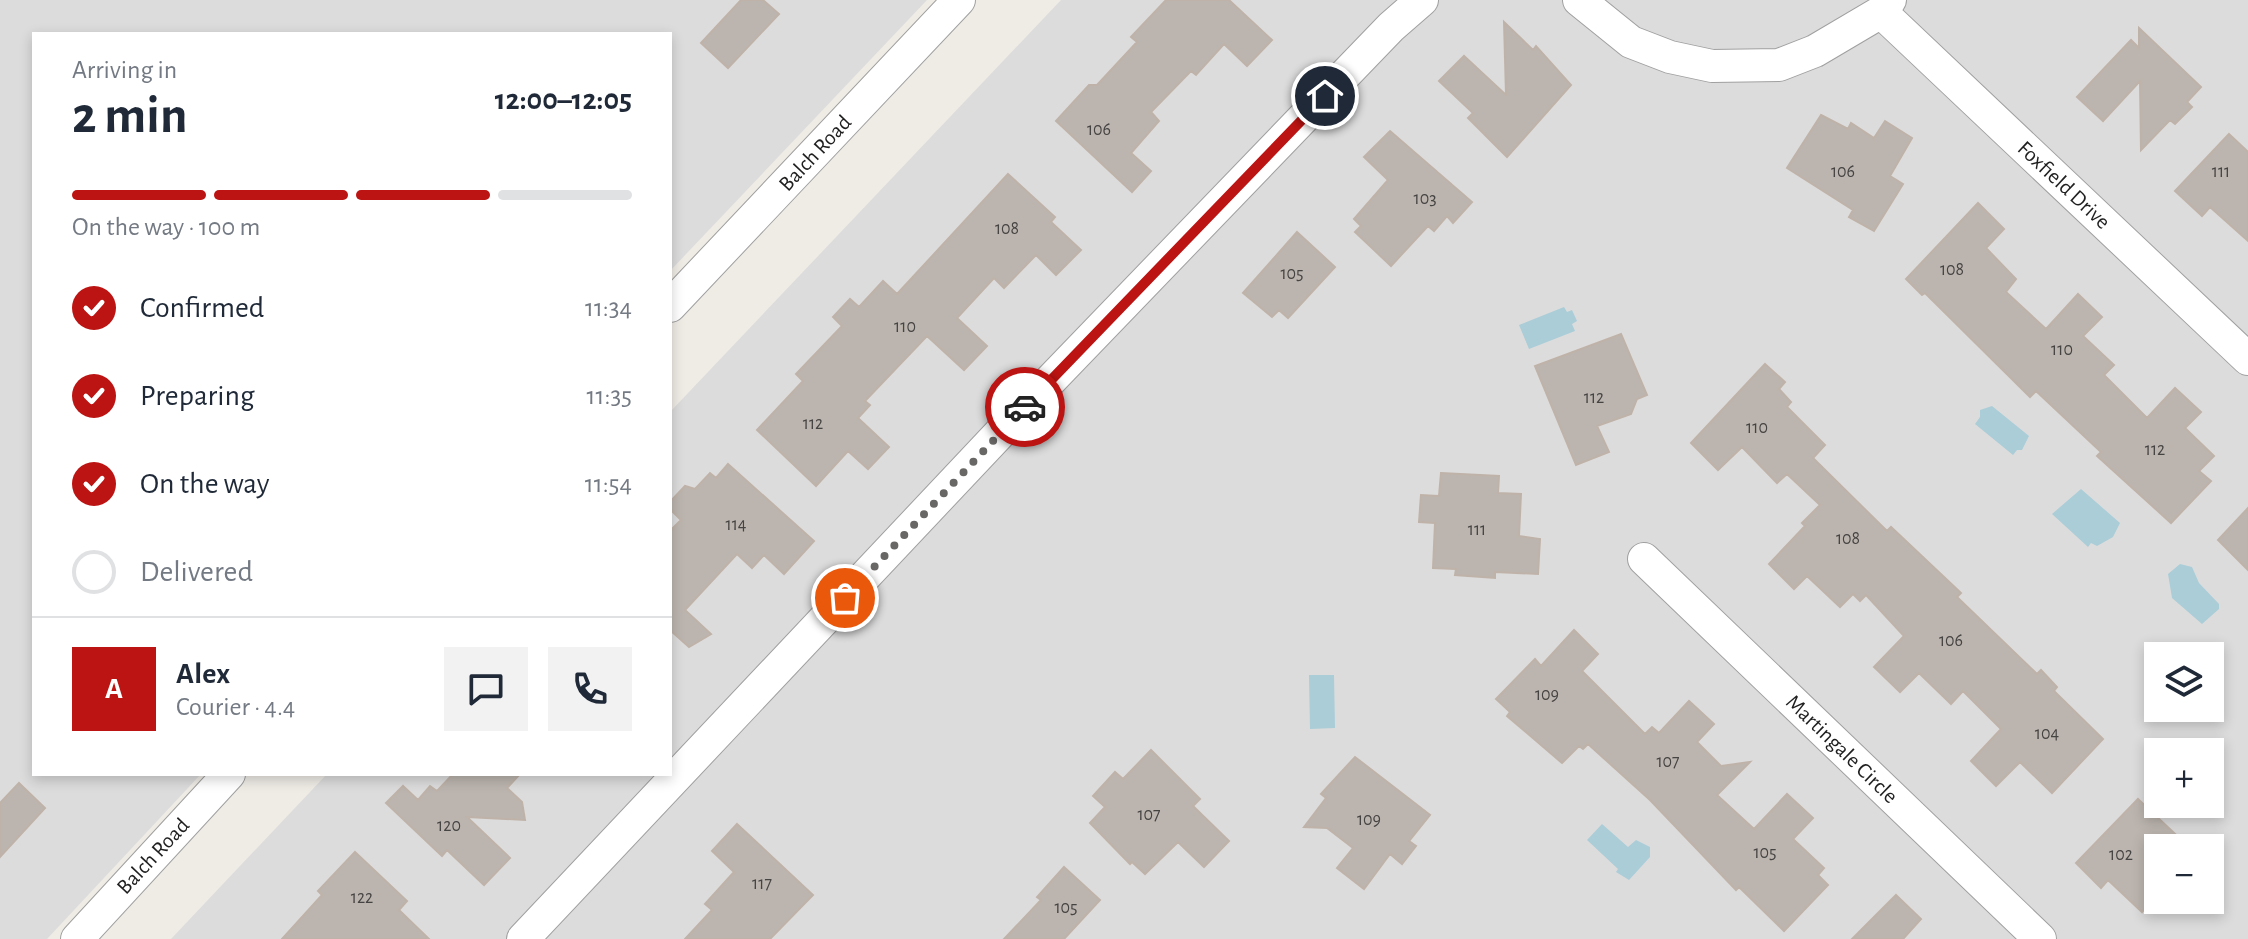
<!DOCTYPE html>
<meta charset="utf-8">
<style>
body{margin:0;font-family:"Alegreya Sans",sans-serif;background:#f2f2f3;color:#1f2937;height:100vh;display:flex;flex-direction:column;font-size:30px;white-space:nowrap}
*{box-sizing:border-box;margin:0}
p{font-size:26px;color:#747a83}
.icon{flex:none;width:44px;height:44px;fill:none;stroke:currentColor;stroke-width:2;stroke-linecap:round;stroke-linejoin:round}
.map{position:relative;flex:1;overflow:hidden}
.side{position:absolute;left:32px;top:32px;width:640px;height:744px;display:flex;flex-direction:column;background:#fff;border-radius:0px;box-shadow:0 4px 12px #0003}
.side>*{flex:none}
.buttons{position:absolute;left:2144px;top:642px;display:grid;gap:16px}
.buttons a{display:grid;place-items:center;width:80px;height:80px;border-radius:0px;background:#fff;box-shadow:0 4px 12px #0003;font-size:40px}
.pin{position:absolute;display:grid;place-items:center;width:68px;height:68px;color:#fff;margin:-34px;border:4px solid #fff;border-radius:50%;box-shadow:0 2px 8px #0007}
.courier{position:absolute;display:grid;place-items:center;width:80px;height:80px;margin:-40px;border:6px solid #bb1412;border-radius:50%;background:#fff;color:#222;box-shadow:0 2px 10px #0007}
.headline em{font-style:normal;font-weight:600}
.headline div{display:flex;flex-direction:column-reverse}
.headline{display:flex;align-items:center;justify-content:space-between;height:136px;padding:0 40px}
h1{font-size:52px;font-weight:600;line-height:60px}
.bar{display:grid;grid-template-columns:repeat(4,1fr);gap:12px 8px;align-content:center;height:96px;padding:0 40px}
.bar i{height:10px;border-radius:6px;background:#e0e1e3}
.bar .on{background:#bb1412}
.bar p{grid-column:span 4}
.line{display:flex;align-items:center;gap:20px;padding:0 40px;border-top:2px solid #e0e1e3}
.line div{flex:1}
.round{display:grid;place-items:center;flex:none;width:84px;height:84px;border-radius:0px;background:#f2f2f3}
ol{padding:0 40px;list-style:none}
li{display:flex;align-items:center;gap:24px;height:88px}
li p{margin-inline-start:auto}
li .icon{padding:8px;border-radius:50%;background:#bb1412;color:#fff;stroke-width:4}
li:last-child{color:#747a83}
li i{width:44px;height:44px;border:4px solid #e0e1e3;border-radius:50%}
.map>svg:first-child{display:block}
</style>
<div class="map">
<svg width="2248" height="939" viewBox="0 0 2248 939">
<rect width="100%" height="100%" fill="#efece6"/>
<!-- residential -->
<path fill="#dddcdc" fill-rule="evenodd" d="M0,0H927L670,271V34H34V774H201L47,939H0Z
M1061,0H2248V939H171L327,774H670V412ZM2158,656H2210V708H2158ZM2158,752H2210V804H2158ZM2158,848H2210V900H2158Z"/>
<!-- water -->
<path fill="#aacdd8" d="M1564,307L1567,312L1572,310L1577,321L1572,324L1575,331L1529,349L1519,325Z
M1992,406L2029,436L2022,450H2017L2013,455L1975,424L1980,417V410Z
M2081,489L2120,523L2113,537L2097,546L2091,543L2088,547L2052,514Z
M2180,564L2192,567L2199,583L2219,604V609L2202,624L2172,598L2168,574Z
M1309,675H1334L1335,728L1310,729Z
M1602,824L1628,847L1636,840L1650,847V857L1629,880L1616,872L1618,869L1587,840Z"/>
<!-- building -->
<path fill="#bcb5af" stroke="#bfb3a9" stroke-width="2" d="M741,0H763L779,14L728,68L701,43Z
M1166,0H1229L1272,40L1247,66L1224,44L1196,75L1191,71L1151,112L1159,121L1131,153L1151,171L1132,192L1056,121L1089,85H1097L1137,42L1131,37Z
M1504,22L1533,50L1536,46L1571,85L1507,157L1468,118L1473,113L1439,81L1464,56L1506,95Z
M2139,28L2201,87L2187,102L2192,107L2175,124L2170,120L2141,150L2140,81L2103,121L2077,97L2131,40L2139,48Z
M1821,115L1848,129L1851,123L1874,138L1885,121L1912,138L1890,176L1903,184L1874,231L1849,217L1853,210L1787,168Z
M1390,131L1472,202L1453,223L1447,216L1434,231L1428,226L1391,266L1355,232L1361,226L1354,219L1388,180L1364,157Z
M2229,134L2248,152V241L2210,207L2202,216L2175,191Z
M1008,174L1055,217L1051,222L1081,250L1056,275L1036,255L1004,288L994,278L957,318L987,346L964,370L927,336L865,401L870,405L858,418L889,447L868,469L848,451L816,486L757,430L803,381L796,374L842,326L833,317L850,299L859,307L883,281L897,294Z
M1978,203L2004,229L1986,248L2016,279L2006,292L2046,329L2078,294L2102,317L2083,336L2114,365L2104,375L2147,418L2175,388L2201,412L2185,428L2214,456L2199,471L2211,481L2171,523L2097,456L2101,452L2036,391L2030,397L1925,293L1922,295L1906,279Z
M1297,232L1335,267L1288,318L1279,310L1272,317L1243,293Z
M1621,334L1647,395L1637,399L1631,414L1597,426L1609,452L1576,465L1535,366Z
M1765,364L1785,382L1779,389L1791,402L1787,407L1825,445L1813,458L1887,531L1891,527L1943,576L1961,593L1957,597L2037,674L2041,670L2057,687L2054,691L2103,739L2052,793L2020,762L1996,786L1971,761L2001,729L1963,691L1951,704L1919,673L1900,692L1874,667L1904,636L1866,595L1860,601L1853,594L1840,607L1807,576L1794,589L1769,564L1805,526L1802,523L1820,505L1787,474L1777,483L1742,447L1718,470L1691,443Z
M728,464L814,541L784,574L764,555L752,568L737,554L685,610L711,634L689,647L670,630V531L681,520L670,509V502L685,486L695,489L710,473L716,478Z
M1441,473L1499,476L1498,493L1521,494L1519,536L1540,539L1538,574L1495,572V578L1455,575L1456,569L1433,568L1435,523L1419,522L1421,495L1439,496Z
M2248,508V570L2218,540Z
M1574,630L1598,654L1582,671L1645,734L1652,727L1659,733L1689,701L1714,724L1697,742L1721,766L1750,762L1717,795L1754,829L1787,794L1813,818L1793,839L1824,868L1818,875L1828,885L1784,931L1739,887L1736,890L1650,800L1588,744L1583,749L1579,746L1562,763L1507,716L1510,712L1496,699L1535,659L1541,666Z
M1151,750L1200,799L1193,806L1229,841L1204,867L1178,842L1145,874L1132,862L1130,864L1090,823L1105,807L1093,796L1115,772L1123,779Z
M1355,757L1430,815L1409,841L1416,846L1402,864L1390,854L1364,889L1337,868L1353,848L1327,828L1304,827L1326,798L1321,794Z
M453,774H520L507,788L522,802L525,820L467,817L510,858L484,885L447,850L442,856L386,803L403,786L418,800L430,786L437,791Z
M19,783L45,808L0,857V803Z
M2138,799L2190,848H2158V895L2142,912L2108,880L2101,888L2076,863Z
M737,824L813,895L770,939H685L712,910L705,904L734,872L712,851Z
M355,852L407,901L399,910L429,939H282L322,895L318,891Z
M1064,867L1100,900L1064,939H1004L1041,900L1037,897Z
M1896,895L1921,919L1903,939H1852Z"/>
<g fill="none" stroke-linecap="round" stroke-linejoin="round">
<defs>
<path id="minor" d="M1579,0L1631,42L1670,57L1712,66L1779,65L1815,51L1881,12L1890,0
M1881,12L2248,359
M670,306L959,0
M1644,559L2040,939
M77,939L229,774
M523,939L1016,416L1391,27L1422,0"/>
</defs>
<!-- minor casing -->
<use href="#minor" stroke="#a0a0a0" stroke-width="34"/>
<!-- minor -->
<use href="#minor" stroke="#fff" stroke-width="32"/>
</g>
<g fill="none" stroke-linecap="round" stroke-linejoin="round">
<!-- done -->
<path stroke="#686765" stroke-width="8" stroke-dasharray="0 14.4" d="M845,598L1025,407"/>
<!-- route -->
<path stroke="#bb1412" stroke-width="10" d="M1025,407L1325,96"/>
</g>
<g text-anchor="middle" dominant-baseline="central" stroke-width="6" stroke-linejoin="round" paint-order="stroke">
<!-- number labels -->
<g font-size="18" fill="#464443">
<text x="1099" y="130">106</text>
<text x="1843" y="172">106</text>
<text x="2221" y="172">111</text>
<text x="1425" y="199">103</text>
<text x="1007" y="229">108</text>
<text x="1952" y="270">108</text>
<text x="1292" y="274">105</text>
<text x="905" y="327">110</text>
<text x="2062" y="350">110</text>
<text x="1594" y="398">112</text>
<text x="813" y="424">112</text>
<text x="1757" y="428">110</text>
<text x="2155" y="450">112</text>
<text x="736" y="525">114</text>
<text x="1477" y="530">111</text>
<text x="1848" y="539">108</text>
<text x="1951" y="641">106</text>
<text x="1547" y="695">109</text>
<text x="2047" y="734">104</text>
<text x="1668" y="762">107</text>
<text x="1149" y="815">107</text>
<text x="1369" y="820">109</text>
<text x="449" y="826">120</text>
<text x="1765" y="853">105</text>
<text x="2121" y="855">102</text>
<text x="762" y="884">117</text>
<text x="362" y="898">122</text>
<text x="1066" y="908">105</text>
</g>
<!-- street labels -->
<g font-size="22" fill="#1f1f1f" stroke="#fff">
<text transform="translate(815 153) rotate(-47)">Balch Road</text>
<text transform="translate(2064 185) rotate(43)">Foxfield Drive</text>
<text transform="translate(1842 749) rotate(44)">Martingale Circle</text>
<text transform="translate(153 856) rotate(-47)">Balch Road</text>
</g>
</g>
</svg>
<div class="buttons">
<a><svg class="icon" aria-label="layers" viewBox="0 0 24 24"><path d="M12 4l9 5-9 5-9-5zM3 14l9 5 9-5"/></svg></a>
<a>+</a>
<a>−</a>
</div>
<div class="pin" style="left:845px;top:598px;background:#ea580c"><svg class="icon" aria-label="bag" viewBox="0 0 24 24"><path d="M5 8h14l-1 12H6zM9 8a3 3 0 0 1 6 0"/></svg></div>
<div class="pin" style="left:1325px;top:96px;background:#1f2937"><svg class="icon" aria-label="home" viewBox="0 0 24 24"><path d="M3 11l9-7 9 7M6 9v11h12V9"/></svg></div>
<div class="courier" style="left:1025px;top:407px"><svg class="icon" aria-label="car" viewBox="0 0 24 24"><path d="M5 17H2v-5l4-1 3-4h7l3 4 3 1v5h-3M9 17h6M6 11h13"/><circle cx="7" cy="17" r="2"/><circle cx="17" cy="17" r="2"/></svg></div>
<section class="side">
<div class="headline"><div><h1>2 min</h1><p>Arriving in</p></div><em>12:00–12:05</em></div>
<div class="bar"><i class="on"></i><i class="on"></i><i class="on"></i><i></i><p>On the way · 100 m</p></div>
<ol>
<li><svg class="icon" aria-label="check" viewBox="0 0 24 24"><path d="M5 12l5 5 9-10"/></svg>Confirmed<p>11:34</p></li>
<li><svg class="icon" aria-label="check" viewBox="0 0 24 24"><path d="M5 12l5 5 9-10"/></svg>Preparing<p>11:35</p></li>
<li><svg class="icon" aria-label="check" viewBox="0 0 24 24"><path d="M5 12l5 5 9-10"/></svg>On the way<p>11:54</p></li>
<li><i></i>Delivered</li>
</ol>
<div class="line" style="height:144px"><b class="round" style="background:#bb1412;color:#fff">A</b><div><b>Alex</b><p>Courier · 4.4</p></div><a class="round"><svg class="icon" aria-label="chat" viewBox="0 0 24 24"><path d="M4 5h16v11H9l-5 4z"/></svg></a><a class="round"><svg class="icon" aria-label="phone" viewBox="0 0 24 24"><path d="M5 4h4l2 5-3 2q2 4 5 5l2-3 5 2v4C11 20 4 13 5 4z"/></svg></a></div>
</section>
</div>
